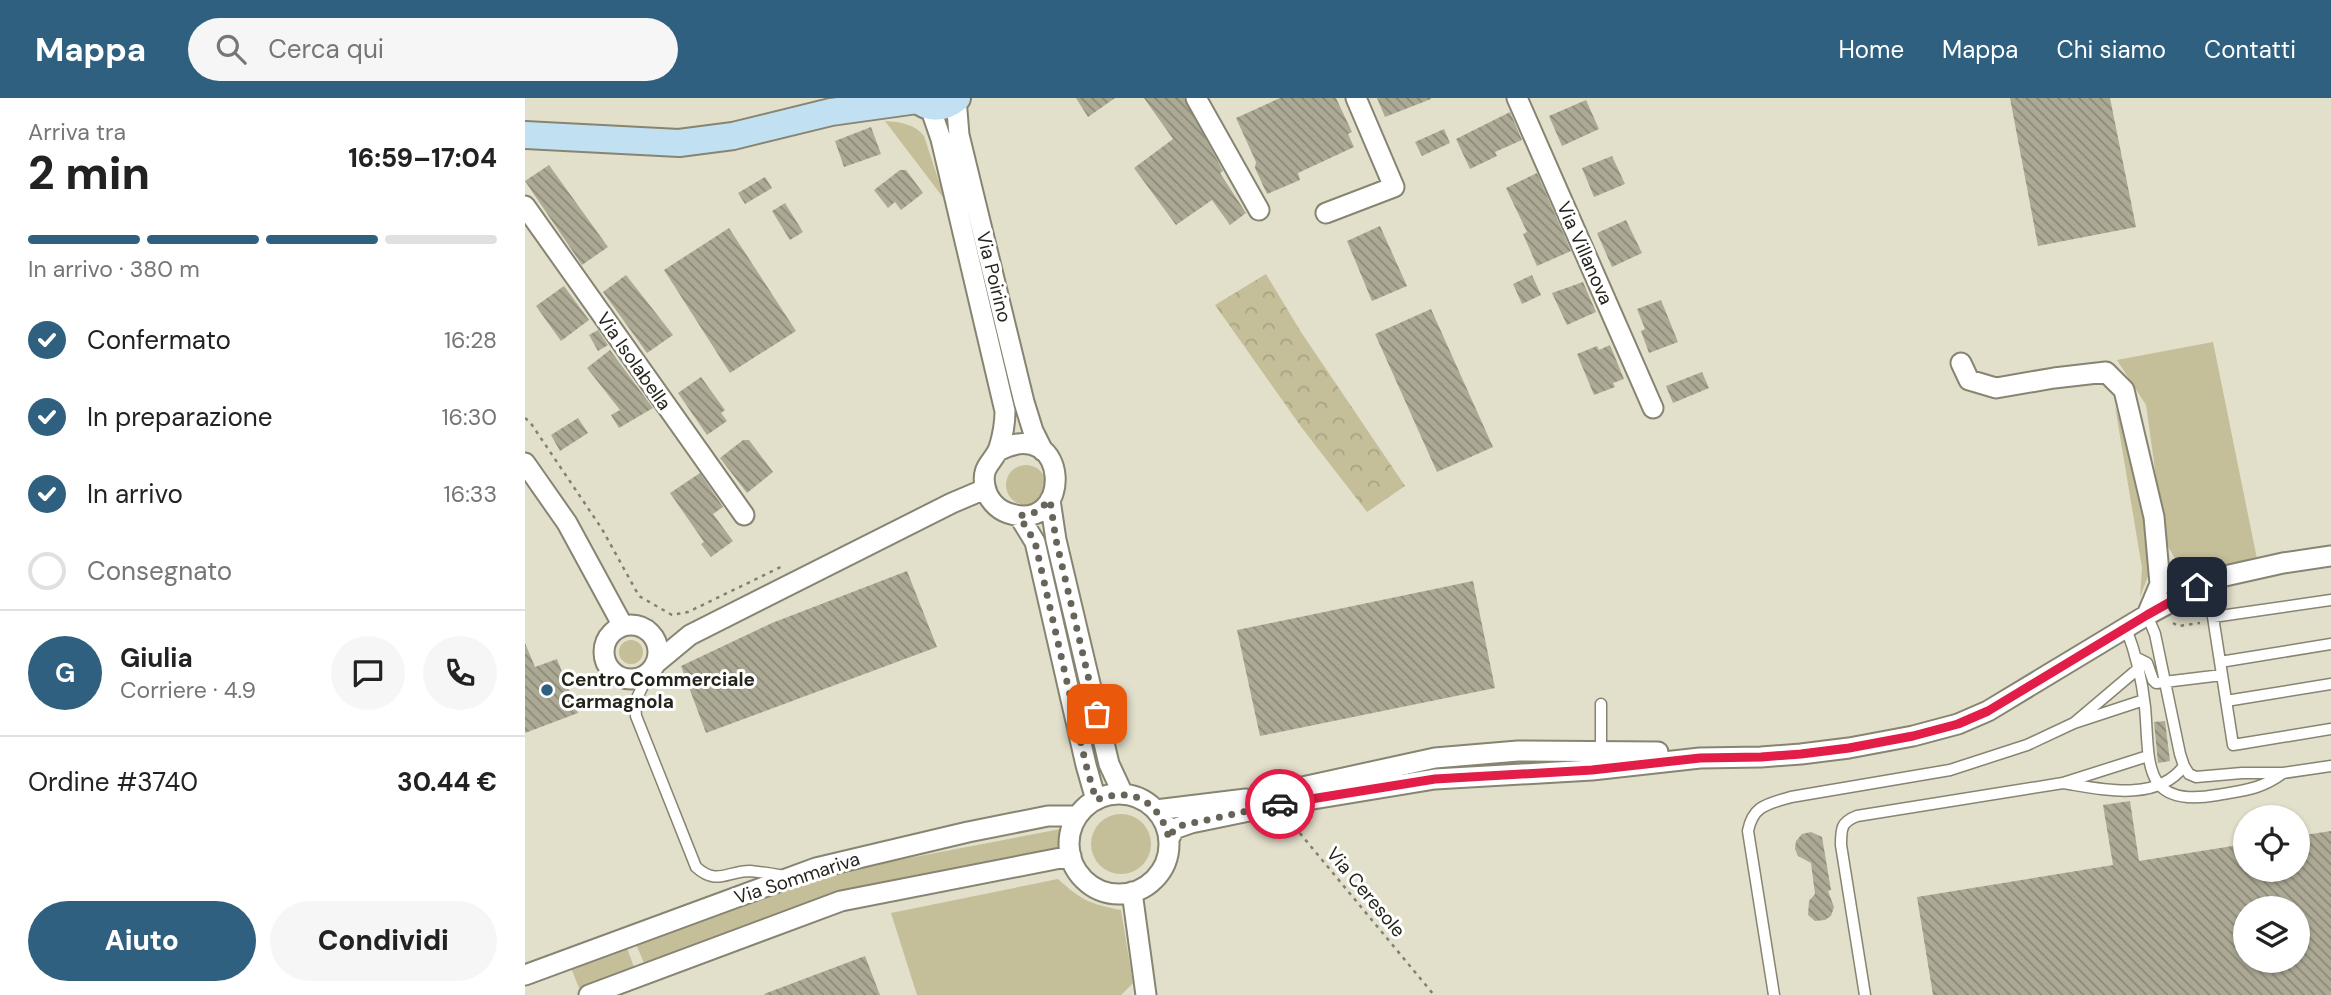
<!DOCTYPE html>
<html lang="it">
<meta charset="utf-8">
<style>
body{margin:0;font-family:"DM Sans",sans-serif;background:#f6f6f6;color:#222;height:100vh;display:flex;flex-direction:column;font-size:26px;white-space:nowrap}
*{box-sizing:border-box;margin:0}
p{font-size:23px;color:#767676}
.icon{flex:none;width:38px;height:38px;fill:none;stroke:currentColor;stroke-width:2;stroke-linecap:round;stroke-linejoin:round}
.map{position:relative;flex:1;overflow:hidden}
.side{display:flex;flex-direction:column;background:#fff;width:525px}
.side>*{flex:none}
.fabs{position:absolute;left:1708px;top:707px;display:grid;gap:14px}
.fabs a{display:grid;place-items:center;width:77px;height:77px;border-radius:50%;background:#fff;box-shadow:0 2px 5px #0004;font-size:35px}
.pin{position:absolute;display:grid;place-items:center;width:60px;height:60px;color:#fff;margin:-30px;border-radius:14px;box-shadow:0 4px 10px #0006}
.courier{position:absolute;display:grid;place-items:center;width:70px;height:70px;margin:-35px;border:5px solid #e11d48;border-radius:50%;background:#fff;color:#222;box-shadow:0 2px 9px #0007}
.overview em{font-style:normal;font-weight:800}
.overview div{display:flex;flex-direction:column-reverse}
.overview{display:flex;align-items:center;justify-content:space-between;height:119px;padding:0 28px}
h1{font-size:46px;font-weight:800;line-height:52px}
.bar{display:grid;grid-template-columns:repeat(4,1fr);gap:10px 7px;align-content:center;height:84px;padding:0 28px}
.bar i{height:9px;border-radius:5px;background:#e0e0e0}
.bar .on{background:#30607f}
.bar p{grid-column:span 4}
.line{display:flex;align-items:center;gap:18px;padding:0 28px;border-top:2px solid #e0e0e0}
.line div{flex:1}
.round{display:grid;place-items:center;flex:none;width:74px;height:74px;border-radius:37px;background:#f6f6f6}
ol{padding:0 28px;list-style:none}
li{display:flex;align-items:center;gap:21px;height:77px}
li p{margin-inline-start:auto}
li .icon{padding:7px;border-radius:50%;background:#30607f;color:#fff;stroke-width:4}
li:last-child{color:#767676}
li i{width:38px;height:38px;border:4px solid #e0e0e0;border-radius:50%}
.primary-button{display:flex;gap:14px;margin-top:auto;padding:14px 28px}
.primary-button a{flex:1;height:80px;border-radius:42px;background:#30607f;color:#fff;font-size:28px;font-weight:800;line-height:80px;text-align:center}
.primary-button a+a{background:#f6f6f6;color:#222}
header{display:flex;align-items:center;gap:42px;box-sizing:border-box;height:98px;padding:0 35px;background:#30607f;color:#fff}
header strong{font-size:33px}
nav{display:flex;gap:38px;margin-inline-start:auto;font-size:24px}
.search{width:490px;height:63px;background:#f6f6f6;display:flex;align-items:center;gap:18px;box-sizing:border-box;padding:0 24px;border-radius:38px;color:#767676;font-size:26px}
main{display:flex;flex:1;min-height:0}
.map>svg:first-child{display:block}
</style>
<header>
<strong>Mappa</strong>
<div class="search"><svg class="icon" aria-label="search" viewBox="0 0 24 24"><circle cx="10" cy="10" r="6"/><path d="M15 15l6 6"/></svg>Cerca qui</div>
<nav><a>Home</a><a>Mappa</a><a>Chi siamo</a><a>Contatti</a></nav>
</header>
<main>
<section class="side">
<div class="overview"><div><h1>2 min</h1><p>Arriva tra</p></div><em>16:59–17:04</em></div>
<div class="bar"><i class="on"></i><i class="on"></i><i class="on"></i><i></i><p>In arrivo · 380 m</p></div>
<ol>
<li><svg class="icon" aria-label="check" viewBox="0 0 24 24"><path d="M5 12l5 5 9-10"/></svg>Confermato<p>16:28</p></li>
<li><svg class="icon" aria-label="check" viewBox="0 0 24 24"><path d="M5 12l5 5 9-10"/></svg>In preparazione<p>16:30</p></li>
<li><svg class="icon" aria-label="check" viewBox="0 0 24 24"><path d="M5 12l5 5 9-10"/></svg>In arrivo<p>16:33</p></li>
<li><i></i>Consegnato</li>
</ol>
<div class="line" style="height:126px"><b class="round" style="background:#30607f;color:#fff">G</b><div><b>Giulia</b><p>Corriere · 4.9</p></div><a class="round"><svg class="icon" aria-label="chat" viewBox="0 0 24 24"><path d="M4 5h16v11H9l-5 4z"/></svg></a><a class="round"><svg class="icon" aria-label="phone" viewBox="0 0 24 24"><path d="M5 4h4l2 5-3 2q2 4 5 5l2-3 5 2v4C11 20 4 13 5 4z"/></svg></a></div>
<div class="line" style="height:91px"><div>Ordine #3740</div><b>30.44 €</b></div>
<div class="primary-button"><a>Aiuto</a><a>Condividi</a></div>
</section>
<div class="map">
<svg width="1806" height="897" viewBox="0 0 1806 897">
<defs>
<pattern id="forest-crowns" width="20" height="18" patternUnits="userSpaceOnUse" patternTransform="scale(1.75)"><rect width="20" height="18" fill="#c4be99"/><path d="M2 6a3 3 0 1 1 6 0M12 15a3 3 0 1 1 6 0" fill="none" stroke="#a8a383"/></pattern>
<pattern id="building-back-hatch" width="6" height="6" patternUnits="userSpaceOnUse" patternTransform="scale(1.75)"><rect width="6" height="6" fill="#aca995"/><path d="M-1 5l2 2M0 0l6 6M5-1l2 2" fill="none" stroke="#8c8979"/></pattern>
</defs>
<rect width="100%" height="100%" fill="#e2dfcb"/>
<!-- green -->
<path fill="#c4be99" d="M360,23C375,24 390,26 399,38L420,102Z
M1688,244L1732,461L1662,482L1640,443L1621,307L1592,262Z
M1590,308L1608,364L1625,453V473L1615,499L1617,470Z
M481 387a20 20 0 1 1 40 0a20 20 0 1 1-40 0Z
M94 554a12 12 0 1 1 24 0a12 12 0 1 1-24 0Z
M566 746a30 30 0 1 1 60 0a30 30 0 1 1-60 0Z
M536,731L532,753L297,799L119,865L111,846L300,776Z
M533,781C556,802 565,806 596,812L608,885L596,897H392L366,815Z
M102,850L109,869L54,890L46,870Z"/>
<!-- forest -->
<path fill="url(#forest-crowns)" d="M741,176L776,234L880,388L842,414L777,330L690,207Z"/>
<!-- building -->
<path fill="url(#building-back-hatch)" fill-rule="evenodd" d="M551,0H590L563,19Z
M619,0H659L698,73L695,75L721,115L705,127L687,102L651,127L609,70L648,41Z
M755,0H811L827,34L823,36L829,49L773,75L775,82L742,96L730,70L731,64L711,20Z
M852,0H906V1L860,19Z
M1485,0H1585L1611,129L1513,148Z
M1061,2L1074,31L1037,48L1024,18Z
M985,14L997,42L970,54L972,58L945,71L931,41Z
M346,29L356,56L319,69L310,43Z
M919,31L925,45L897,58L890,44Z
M1087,58L1100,86L1069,99L1057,70Z
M24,67L83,149L57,167L0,83Z
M375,72H381L398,95L376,112L370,104L363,110L349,92Z
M1012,75L1046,153L1012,168L998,136L1002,134L981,90Z
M240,79L247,90L220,106L213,95Z
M260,105L278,134L265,142L247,113Z
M1101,122L1117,155L1087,169L1072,135Z
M855,128L882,188L847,203L822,143Z
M204,130L271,233L205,275L139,172Z
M101,177L148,237L122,255L78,194Z
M1007,177L1016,197L997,206L988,186Z
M1058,184L1071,214L1042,227L1027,195Z
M39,188L64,222L36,243L11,208Z
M1136,202L1153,244L1124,255L1116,233L1120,231L1112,211Z
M906,211L968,349L912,374L850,236Z
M73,232L83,247L73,253L64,237Z
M1085,247L1099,281L1088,285L1090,289L1069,297L1052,256L1072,248L1074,252Z
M85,252L128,310L94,330L86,317L95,312L62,270Z
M1177,274L1184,290L1148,305L1141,288Z
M176,279L200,312L196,315L202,323L182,337L153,295Z
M53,320L63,335L35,353L26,337Z
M218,342H224L248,374L222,395L195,360Z
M175,375L198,409L188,416L208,443L186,459L176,446L179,444L145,395Z
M382,473L412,549L181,635L156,568L247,525Z
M948,483L970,590L735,638L712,532Z
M0,545L10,569L32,561L53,615L0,635Z
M1640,623L1645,663L1633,665L1629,624Z
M1605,703L1614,763L1720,746V772H1773V738L1806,733V897H1408L1392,799L1588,767L1578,707ZM1720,810H1773V863H1720Z
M1286,734L1297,739L1306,792L1303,793L1309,809L1306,818L1300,822L1290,823L1283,817L1284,803L1290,796L1286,765L1273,758L1270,751L1271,743L1277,736Z
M340,858L355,897H240L239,896Z"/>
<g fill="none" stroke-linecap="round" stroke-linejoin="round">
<defs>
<path id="lane" d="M1806,502L1688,519L1708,647L1806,631
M1601,530C1611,556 1617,581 1620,609C1625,662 1615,711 1692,697C1719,692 1735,692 1758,675H1717L1671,679L1664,676L1659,668L1655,656L1630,536L1622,517
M1612,560L1622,565L1628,582L1631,585L1697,577
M1695,564L1806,546
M1614,570L1549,625L1619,602
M125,573L110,604L111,618L171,769C192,788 202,773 225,773C236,774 248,776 259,778
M1701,603L1806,586
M1076,606V654
M1623,658L1538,685C1576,691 1631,705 1659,668
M1758,675L1806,668
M1249,897L1223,733C1228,707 1243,706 1266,699L1425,672L1502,647L1549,625
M1340,897L1316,747C1316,731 1316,724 1332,718L1538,685"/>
<path id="street" d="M671,0L734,112
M992,0L1128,310
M431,1L434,37L499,304L508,333L518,353
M405,9L416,41L480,313C480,326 478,337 474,350C468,365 456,368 460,388C462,400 471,411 483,415C549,438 546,315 473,353
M0,108L219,417
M801,115L869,89L831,0
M1436,265L1444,282L1471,290L1529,280L1581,274L1599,292L1629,419L1635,486L1622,517
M0,365L42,425L98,528
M525,402L531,442L584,666L598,696
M494,418L510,444L561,667L571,702
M79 554a27 27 0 1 1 54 0a27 27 0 1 1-54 0Z
M130,566L165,537L427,405L460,391
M750,695L910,660L993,653L1133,654
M544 746a50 50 0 1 1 100 0a50 50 0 1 1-100 0Z
M631,712L721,701
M644,741L649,731L666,725L758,706L910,681L1067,672L1175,660L1236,659L1276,656L1324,650L1388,638L1433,626L1463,613L1622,517L1691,480L1758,465L1806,458
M607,794L621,897
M0,877L291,770L443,734L523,718H552
M64,897L316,803L546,758"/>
<path id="secondary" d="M390,0C404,12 419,11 432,0
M0,37L154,45L208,38L306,14L392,2"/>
</defs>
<!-- lane casing -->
<use href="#lane" stroke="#878471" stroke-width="13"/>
<!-- street casing -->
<use href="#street" stroke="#878471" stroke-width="23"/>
<!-- secondary casing -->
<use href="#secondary" stroke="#878471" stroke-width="30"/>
<!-- path -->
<path stroke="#828072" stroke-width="2.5" stroke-dasharray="3.5 5" stroke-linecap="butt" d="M0,320L5,324L77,431L114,498L147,517L163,514L260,467
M1648,525L1653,528L1675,525
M764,722L909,897"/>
<!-- lane -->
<use href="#lane" stroke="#fff" stroke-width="10"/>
<!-- street -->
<use href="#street" stroke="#fff" stroke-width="19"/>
<!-- secondary -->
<use href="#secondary" stroke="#c1e0f1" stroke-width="26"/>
</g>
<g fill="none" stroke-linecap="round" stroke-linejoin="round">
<!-- done -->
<path stroke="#676559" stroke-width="7" stroke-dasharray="0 12.6" d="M572,616L531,442L525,402L511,414L494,418L510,444L561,667L571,702C607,688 635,703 644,741L649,731L654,728L755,706"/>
<!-- route -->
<path stroke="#e11d48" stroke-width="9" d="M755,706L910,681L1067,672L1175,660L1236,659L1276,656L1324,650L1388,638L1433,626L1463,613L1622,517L1672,489"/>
</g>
<!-- markers -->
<circle fill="#30607f" stroke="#fff" stroke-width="2.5" cx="22" cy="592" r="7"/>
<g text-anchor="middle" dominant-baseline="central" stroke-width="6" stroke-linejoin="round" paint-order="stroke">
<!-- street labels -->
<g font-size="19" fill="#25241c" stroke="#fff">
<text transform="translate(1060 155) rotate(66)">Via Villanova</text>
<text transform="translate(469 179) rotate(76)">Via Poirino</text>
<text transform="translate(109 263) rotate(55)">Via Isolabella</text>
<text transform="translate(272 780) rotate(-18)">Via Sommariva</text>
<text transform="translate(841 794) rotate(50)">Via Ceresole</text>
</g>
<!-- poi labels -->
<g font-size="19" font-weight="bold" fill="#25241c" stroke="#fff" text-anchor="start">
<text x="36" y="581">Centro Commerciale<tspan x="36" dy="22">Carmagnola</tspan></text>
</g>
</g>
</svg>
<div class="fabs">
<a><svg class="icon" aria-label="locate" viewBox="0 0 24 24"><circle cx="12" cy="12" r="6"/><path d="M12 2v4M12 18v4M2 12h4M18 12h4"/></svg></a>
<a><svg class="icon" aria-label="layers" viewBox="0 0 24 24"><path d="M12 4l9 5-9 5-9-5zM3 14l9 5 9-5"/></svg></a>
</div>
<div class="pin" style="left:572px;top:616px;background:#ea580c"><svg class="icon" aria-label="bag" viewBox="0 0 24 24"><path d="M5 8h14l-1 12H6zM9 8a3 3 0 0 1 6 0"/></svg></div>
<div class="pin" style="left:1672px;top:489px;background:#1f2937"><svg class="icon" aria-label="home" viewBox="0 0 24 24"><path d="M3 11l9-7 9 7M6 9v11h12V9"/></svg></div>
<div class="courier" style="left:755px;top:706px"><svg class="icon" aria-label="car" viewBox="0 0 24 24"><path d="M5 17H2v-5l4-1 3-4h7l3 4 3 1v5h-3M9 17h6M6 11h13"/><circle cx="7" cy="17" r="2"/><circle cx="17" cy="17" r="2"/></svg></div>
</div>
</main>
